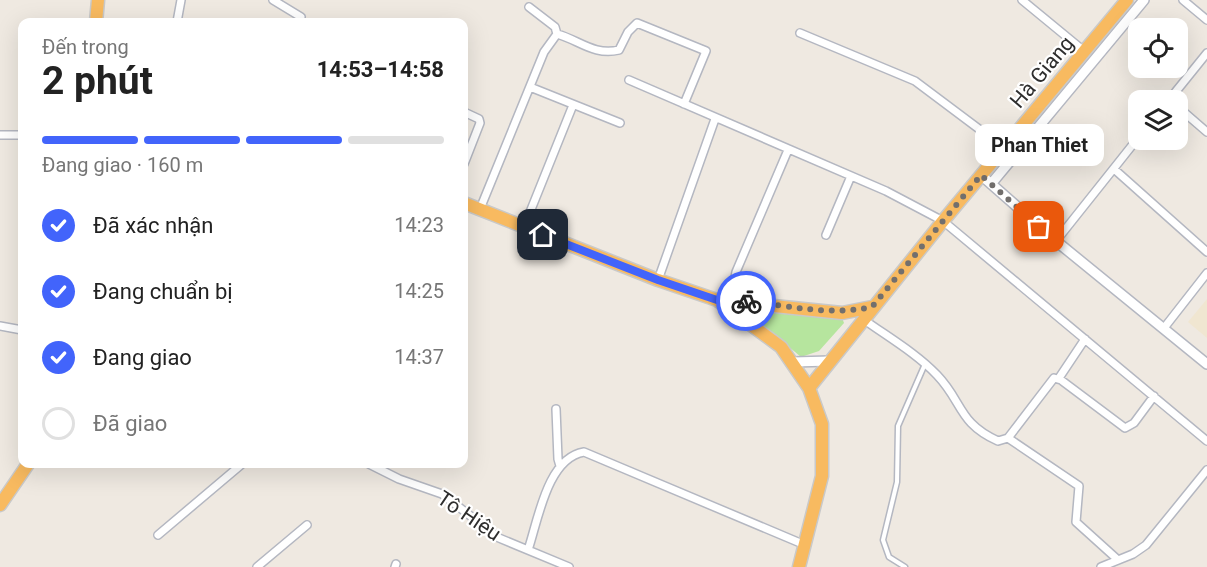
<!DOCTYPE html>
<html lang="vi">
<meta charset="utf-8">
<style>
body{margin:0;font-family:Roboto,sans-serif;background:#f2f2f2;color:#222;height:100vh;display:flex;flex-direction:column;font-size:22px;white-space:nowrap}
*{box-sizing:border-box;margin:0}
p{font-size:20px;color:#767676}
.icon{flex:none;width:33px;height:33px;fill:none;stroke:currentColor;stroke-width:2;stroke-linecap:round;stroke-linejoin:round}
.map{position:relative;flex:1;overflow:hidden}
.details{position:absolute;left:18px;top:18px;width:450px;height:450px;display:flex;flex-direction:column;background:#fff;border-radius:12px;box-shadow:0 6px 24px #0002}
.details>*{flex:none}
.tools{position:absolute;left:1128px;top:18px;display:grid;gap:12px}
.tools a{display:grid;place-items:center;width:60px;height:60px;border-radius:12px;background:#fff;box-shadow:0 6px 24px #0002;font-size:30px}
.pin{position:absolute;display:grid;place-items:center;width:51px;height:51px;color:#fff;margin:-26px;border-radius:12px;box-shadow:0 3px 9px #0006}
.courier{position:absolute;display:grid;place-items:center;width:60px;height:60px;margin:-30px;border:4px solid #4264fb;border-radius:50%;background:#fff;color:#222;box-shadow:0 2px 8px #0007}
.bubble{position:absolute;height:42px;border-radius:12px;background:#fff;box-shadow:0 6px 24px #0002;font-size:20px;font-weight:700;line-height:42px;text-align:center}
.overview em{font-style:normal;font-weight:700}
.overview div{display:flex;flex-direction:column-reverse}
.overview{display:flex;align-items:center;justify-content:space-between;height:102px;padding:0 24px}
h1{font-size:39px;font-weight:700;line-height:45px}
.bar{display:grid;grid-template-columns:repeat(4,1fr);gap:9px 6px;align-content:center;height:72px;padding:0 24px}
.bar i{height:8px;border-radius:4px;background:#e0e0e0}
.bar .active{background:#4264fb}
.bar p{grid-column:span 4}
ol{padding:0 24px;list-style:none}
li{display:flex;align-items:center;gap:18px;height:66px}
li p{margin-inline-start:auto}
li .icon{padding:6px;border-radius:50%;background:#4264fb;color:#fff;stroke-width:4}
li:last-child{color:#767676}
li i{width:33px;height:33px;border:3px solid #e0e0e0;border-radius:50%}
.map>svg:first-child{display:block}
</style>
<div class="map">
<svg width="1207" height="567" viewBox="0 0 1207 567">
<rect width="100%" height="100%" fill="#efe9e1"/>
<!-- education -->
<path fill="#f0e6d1" d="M1207,299V338L1188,322Z"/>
<!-- green -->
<path fill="#b6e59e" d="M739,305L842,318L844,323L819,351L801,357Z"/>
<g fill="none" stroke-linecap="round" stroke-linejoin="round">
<defs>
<path id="service" d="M905,567L889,557L883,540L897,482L898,426L925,364"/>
<path id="minor" d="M273,0L301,17L299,22
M1022,0L1084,51
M1183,0L1207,20
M529,7L555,27L557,34
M177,22L181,0
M800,33L915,81L983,132L1006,145
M557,34C579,40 594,56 619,50L628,32L637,23L706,51L684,104
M629,80L886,191L943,221L1207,441
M530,87L620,123
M1169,100L1207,53
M1178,107L1207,132
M464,112L479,119L480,123L464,164
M0,135H22
M1114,169L1207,252
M480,209L544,52L557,34
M524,227L573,105
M826,235L851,176
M1056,241L1138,138
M658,280L715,119
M735,300L733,288L736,272L788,150
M863,319C888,337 916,353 937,375C963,402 958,423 998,441L1008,438L1054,378L1061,380L1125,428L1134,423L1154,396
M0,326L22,330
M1164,328L1207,273
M1059,378L1085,339
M556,409L558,459L560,466
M1008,438L1079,486L1076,522L1117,559
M369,464L399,479L442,494L499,538L569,567
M158,535L242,464
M528,550C538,521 547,458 584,452L805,545
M257,567L307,525
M395,567L396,564
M1101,567L1133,554L1146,545L1207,470"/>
<path id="tertiary" d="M981,175L1056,241L1207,364
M991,184L1144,0
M793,362L830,361"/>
<path id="trunk" d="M96,22L98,0
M464,203L658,280L717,300L781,347L809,388L822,424V476L799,567
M717,300L842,313L872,307
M809,388L943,221L1127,0
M0,505L28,464"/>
</defs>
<!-- service casing -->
<use href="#service" stroke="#b4b7c1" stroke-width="7"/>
<!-- minor casing -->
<use href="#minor" stroke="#b4b7c1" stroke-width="10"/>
<!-- tertiary casing -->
<use href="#tertiary" stroke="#b4b7c1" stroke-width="12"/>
<!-- trunk casing -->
<use href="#trunk" stroke="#c9c9c9" stroke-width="15"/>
<!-- service -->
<use href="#service" stroke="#fff" stroke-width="4"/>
<!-- minor -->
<use href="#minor" stroke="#fff" stroke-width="7"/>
<!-- tertiary -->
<use href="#tertiary" stroke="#fff" stroke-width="9"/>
<!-- trunk -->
<use href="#trunk" stroke="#f8ba60" stroke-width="12"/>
</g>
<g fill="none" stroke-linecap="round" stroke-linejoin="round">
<!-- done -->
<path stroke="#726f6d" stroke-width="6" stroke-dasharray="0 10.8" d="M746,301C793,306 825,316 872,307L981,175L1039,227"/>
<!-- route -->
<path stroke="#4264fb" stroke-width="8" d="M543,235L658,280L717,300L746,301"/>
</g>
<g text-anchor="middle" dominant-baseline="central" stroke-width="4.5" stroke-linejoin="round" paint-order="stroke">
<!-- street labels -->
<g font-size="21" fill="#2e2e2e" stroke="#fff">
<text transform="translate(1042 72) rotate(-50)">Hà Giang</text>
<text transform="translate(469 516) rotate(34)">Tô Hiệu</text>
</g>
</g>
</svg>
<div class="tools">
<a><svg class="icon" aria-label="locate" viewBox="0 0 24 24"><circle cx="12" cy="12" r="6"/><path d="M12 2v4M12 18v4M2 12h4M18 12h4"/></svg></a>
<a><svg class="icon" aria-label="layers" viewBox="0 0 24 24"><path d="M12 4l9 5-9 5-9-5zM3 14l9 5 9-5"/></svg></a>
</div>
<div class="pin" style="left:1039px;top:227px;background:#ea580c"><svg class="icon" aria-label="bag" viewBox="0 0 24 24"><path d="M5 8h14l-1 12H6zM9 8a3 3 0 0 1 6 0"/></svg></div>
<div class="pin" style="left:543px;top:235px;background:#1f2937"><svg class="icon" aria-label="home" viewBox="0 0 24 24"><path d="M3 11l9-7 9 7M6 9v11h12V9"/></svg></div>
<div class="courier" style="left:746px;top:301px"><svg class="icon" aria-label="bike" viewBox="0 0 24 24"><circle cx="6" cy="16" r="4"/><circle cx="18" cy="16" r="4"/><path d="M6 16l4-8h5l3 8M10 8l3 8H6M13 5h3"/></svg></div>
<div class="bubble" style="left:975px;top:124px;width:129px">Phan Thiet</div>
<section class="details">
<div class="overview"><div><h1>2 phút</h1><p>Đến trong</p></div><em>14:53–14:58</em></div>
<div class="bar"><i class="active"></i><i class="active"></i><i class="active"></i><i></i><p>Đang giao · 160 m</p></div>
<ol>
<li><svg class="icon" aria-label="check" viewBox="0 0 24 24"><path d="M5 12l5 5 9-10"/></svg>Đã xác nhận<p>14:23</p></li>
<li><svg class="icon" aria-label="check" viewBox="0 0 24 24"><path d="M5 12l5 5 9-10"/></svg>Đang chuẩn bị<p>14:25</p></li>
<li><svg class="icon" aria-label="check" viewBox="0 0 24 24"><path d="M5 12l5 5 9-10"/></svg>Đang giao<p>14:37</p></li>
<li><i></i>Đã giao</li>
</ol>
</section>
</div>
